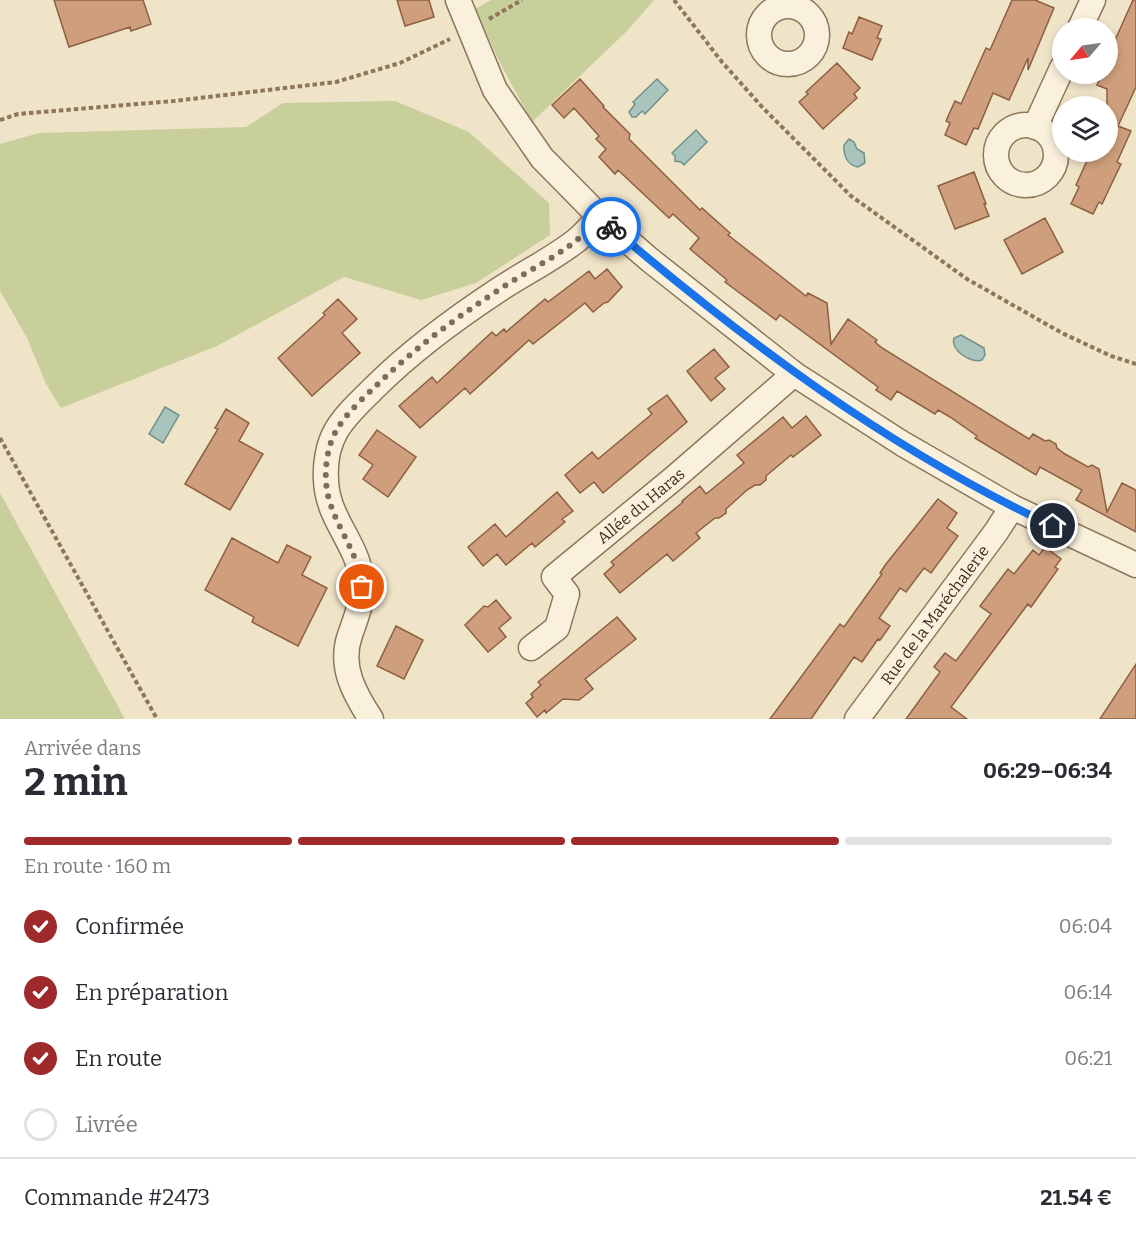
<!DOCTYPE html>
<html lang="fr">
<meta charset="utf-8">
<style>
body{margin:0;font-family:Bitter,serif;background:#f2f2f3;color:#2b2b33;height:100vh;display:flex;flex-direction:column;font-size:22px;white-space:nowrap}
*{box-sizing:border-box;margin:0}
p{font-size:20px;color:#7c7c81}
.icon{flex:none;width:33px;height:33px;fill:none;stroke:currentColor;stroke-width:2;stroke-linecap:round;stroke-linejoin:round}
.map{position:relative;height:719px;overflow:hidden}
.panel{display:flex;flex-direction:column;background:#fff;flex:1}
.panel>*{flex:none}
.needle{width:39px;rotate:241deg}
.controls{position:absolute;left:1052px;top:18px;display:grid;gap:12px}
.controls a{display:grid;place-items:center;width:66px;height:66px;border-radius:50%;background:#fff;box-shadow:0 3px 9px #0003;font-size:30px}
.pin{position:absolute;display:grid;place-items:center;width:51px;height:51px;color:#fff;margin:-26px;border:3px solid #fff;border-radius:50%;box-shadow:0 2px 6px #0007}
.courier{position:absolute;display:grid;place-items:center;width:60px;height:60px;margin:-30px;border:4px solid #1a73e8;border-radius:50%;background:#fff;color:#222;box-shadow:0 2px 8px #0007}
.summary em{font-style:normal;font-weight:700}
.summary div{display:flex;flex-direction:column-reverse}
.summary{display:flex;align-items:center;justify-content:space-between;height:102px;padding:0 24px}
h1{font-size:39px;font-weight:700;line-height:45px}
.bar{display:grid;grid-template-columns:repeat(4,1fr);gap:9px 6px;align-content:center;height:72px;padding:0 24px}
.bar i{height:8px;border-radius:4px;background:#e1e1e2}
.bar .current{background:#9e2a2b}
.bar p{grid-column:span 4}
.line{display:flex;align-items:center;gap:15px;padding:0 24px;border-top:2px solid #e1e1e2}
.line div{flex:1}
ol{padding:0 24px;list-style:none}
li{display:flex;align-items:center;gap:18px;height:66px}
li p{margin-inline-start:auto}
li .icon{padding:6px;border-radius:50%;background:#9e2a2b;color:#fff;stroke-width:4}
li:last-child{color:#7c7c81}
li i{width:33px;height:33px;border:3px solid #e1e1e2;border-radius:50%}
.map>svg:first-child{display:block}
</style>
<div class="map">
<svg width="1136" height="719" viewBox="0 0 1136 719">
<rect width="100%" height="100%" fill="#f0e4c8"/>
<!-- green -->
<path fill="#c9cf9b" d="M491,0H654L629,29L532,122L501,65L475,9Z
M395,101L469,132L549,203L550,235L476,283L421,300L344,277L217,346L61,408L46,384L27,338L0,291V144L39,133L246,127L283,103Z
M0,493L125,719H0Z"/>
<!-- water -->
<path fill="#a9c4bc" stroke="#6f938a" stroke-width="1.5" d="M657,79L668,90L645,114L642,111L636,117H632L629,112L635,104L633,102Z
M696,130L707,142L684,165L681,162L675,161V156L672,153Z
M849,139L854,142L857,149L864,153L865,163L858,167C847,165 843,155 844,145Z
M961,335L984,348L985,355L982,360C971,364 950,350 954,338Z
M165,407L179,415L163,443L149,434Z"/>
<!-- building -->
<path fill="#cf9f7d" stroke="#8d5f41" stroke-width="1.5" d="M54,0H143L151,24L131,31L130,27L69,47Z
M397,0H429L434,17L405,26Z
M1012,0H1035L1054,8L1028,70V58L1009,100L993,93L978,129L974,128L966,145L945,135L950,123L946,121L955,101L961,104L986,48L990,50Z
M1133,0H1136V87L1118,126L1131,131L1117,162L1121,164L1102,204L1099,202L1093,214L1071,204L1079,187L1076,185L1091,152H1107V89L1097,85L1102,74H1107V58Z
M859,17L882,26L877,38L881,39L872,60L843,48L849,32L852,34Z
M837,63L860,88L854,94L857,98L823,129L799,102L808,94L806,92Z
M580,79L604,106L603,107L630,134L629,139L700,210L702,208L730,233L728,235L806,296L808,293L827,303L831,344L848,319L877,340L875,342L882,348L1029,439L1033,434L1045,441L1049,440L1056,444L1057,448L1065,454L1088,467L1092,465L1099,469L1107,512L1122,483L1136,490V532L1076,500L1082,490L1040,467L1036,475L975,438L977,436L950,417L938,410L935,414L897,391L891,400L876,390L878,387L780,315L776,320L725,282L727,280L690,249L699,238L673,214L669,218L618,170L615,174L599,157L606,149L596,139L599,136L574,108L564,118L552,105Z
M974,172L986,204H984L989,216L955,229L938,186Z
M1045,218L1063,252L1022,274L1004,240Z
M607,269L622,287L608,302L604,303L593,312L585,303L533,344L529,340L470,394L465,388L420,428L399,406L432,377L437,383L492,332L496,336L504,329L506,332L545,299L548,302L589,271L595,279Z
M338,299L357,319L342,333L360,353L312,396L278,358L325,315L323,313Z
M714,349L729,367L715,378L725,389L711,401L687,371Z
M667,395L687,422L603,493L594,482L580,493L565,475L592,452L598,459L652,414L648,409Z
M226,409L249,423L239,441L263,454L230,510L185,484L218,429L215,428Z
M806,416L821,435L793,457L791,455L766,476V480L760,485H755L747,490L726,509V513L719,518H715L696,533L700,538L673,561L667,554L620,593L604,574L614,565L611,562L683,502L682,501L700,486L706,494L744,463L737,455L783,417L792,428Z
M377,430L416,457L388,497L363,479L373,465L359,455Z
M557,492L573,511L562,519L565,522L535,547L532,543L506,565L497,554L483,566L468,547L495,524L506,537Z
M938,499L957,513L947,528L958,536L931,573L924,568L906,592L900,588L879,618L890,626L880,640L878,639L862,662L854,657L811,719H770L840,624L844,627L882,574L880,573L886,564Z
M232,538L278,563L287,545L311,557L302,575L327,588L298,646L252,622L254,617L205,590Z
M1045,547L1061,559L1055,567L1058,569L1031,607L1028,604L951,707L967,719H906L940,672L934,667L945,653L956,661L991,614L980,606L1008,569L1014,574L1033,550L1039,555Z
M496,600L511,618L499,628L506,637L488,652L465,625L484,606L488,607Z
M617,617L636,639L585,679L593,689L579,700L563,699L546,713L545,710L537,717L526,703L533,697L531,694L541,685L538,682Z
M396,626L423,640L404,679L377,666Z
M1136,664V719H1100Z"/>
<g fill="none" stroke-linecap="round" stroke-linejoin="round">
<defs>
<g id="minor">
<path d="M458,0L495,90L542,158L600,217L650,260L794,374L903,444L1012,507L1136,565"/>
<circle cx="788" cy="35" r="29"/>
<path d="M1080,28L1093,0"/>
<circle cx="1026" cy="155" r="30"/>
<path d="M1035,127L1062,68"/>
<path id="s1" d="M531,648L557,628L567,594L554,577L673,479L794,374"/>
<path d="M371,719C354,693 339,666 350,635C357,615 364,599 361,577C357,543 327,518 326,480C325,464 328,445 336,431C345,415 362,400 375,387C413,349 456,318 500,289C526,272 553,259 577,240C585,233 592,225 600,217"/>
<path id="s2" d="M857,719L996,532L1012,507"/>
</g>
</defs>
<!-- minor casing -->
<use href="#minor" stroke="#8d765c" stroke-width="27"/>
<!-- path -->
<path stroke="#8d765c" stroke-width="4" stroke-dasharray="4.5 3" stroke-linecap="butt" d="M674,0L722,62L763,108L851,196L967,279L1062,333L1111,356L1136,364
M489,19L522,0
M0,120L18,114L174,101L336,82L400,63L450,39
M0,438L157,719"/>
<!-- minor -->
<use href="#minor" stroke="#faf1dc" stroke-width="24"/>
</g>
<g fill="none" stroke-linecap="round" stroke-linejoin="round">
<!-- done -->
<path stroke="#7c6e5b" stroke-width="6" stroke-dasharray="0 10.8" d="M362,587C359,548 327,519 326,480C325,465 328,445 336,431C345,415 361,400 375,387C413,349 456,318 500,289C526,272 553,259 577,240C585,233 592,225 600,217L611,227"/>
<!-- route -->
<path stroke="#1a73e8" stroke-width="8" d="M611,227C746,342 892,451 1053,526"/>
</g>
<g text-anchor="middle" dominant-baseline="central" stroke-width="6" stroke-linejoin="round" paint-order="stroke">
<!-- street labels -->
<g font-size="16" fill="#3d2e20" stroke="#f7eed8">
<text stroke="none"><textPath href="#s1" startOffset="202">Allée du Haras</textPath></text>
<text stroke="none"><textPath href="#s2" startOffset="130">Rue de la Maréchalerie</textPath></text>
</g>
</g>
</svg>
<div class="controls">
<a><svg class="needle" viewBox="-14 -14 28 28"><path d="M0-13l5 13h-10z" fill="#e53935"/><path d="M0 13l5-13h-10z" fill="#7c7c81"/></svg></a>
<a><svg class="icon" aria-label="layers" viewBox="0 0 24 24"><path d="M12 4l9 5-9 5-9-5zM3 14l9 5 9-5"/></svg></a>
</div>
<div class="pin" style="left:362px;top:587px;background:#ea580c"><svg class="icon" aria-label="bag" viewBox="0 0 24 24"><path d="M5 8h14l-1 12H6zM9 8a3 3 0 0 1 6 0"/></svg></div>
<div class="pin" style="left:1053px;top:526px;background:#1f2937"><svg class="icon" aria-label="home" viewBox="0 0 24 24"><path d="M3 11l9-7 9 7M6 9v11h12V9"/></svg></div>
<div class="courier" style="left:611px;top:227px"><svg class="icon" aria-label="bike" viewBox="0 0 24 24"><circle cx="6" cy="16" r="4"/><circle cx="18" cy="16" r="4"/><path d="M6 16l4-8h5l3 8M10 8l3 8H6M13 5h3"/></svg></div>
</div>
<section class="panel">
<div class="summary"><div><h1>2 min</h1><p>Arrivée dans</p></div><em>06:29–06:34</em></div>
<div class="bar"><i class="current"></i><i class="current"></i><i class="current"></i><i></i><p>En route · 160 m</p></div>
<ol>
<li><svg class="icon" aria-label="check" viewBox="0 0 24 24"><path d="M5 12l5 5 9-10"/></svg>Confirmée<p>06:04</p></li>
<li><svg class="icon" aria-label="check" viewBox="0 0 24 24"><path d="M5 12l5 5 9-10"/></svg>En préparation<p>06:14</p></li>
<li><svg class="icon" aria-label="check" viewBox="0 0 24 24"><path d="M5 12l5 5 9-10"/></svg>En route<p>06:21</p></li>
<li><i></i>Livrée</li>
</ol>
<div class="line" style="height:78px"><div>Commande #2473</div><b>21.54 €</b></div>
</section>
